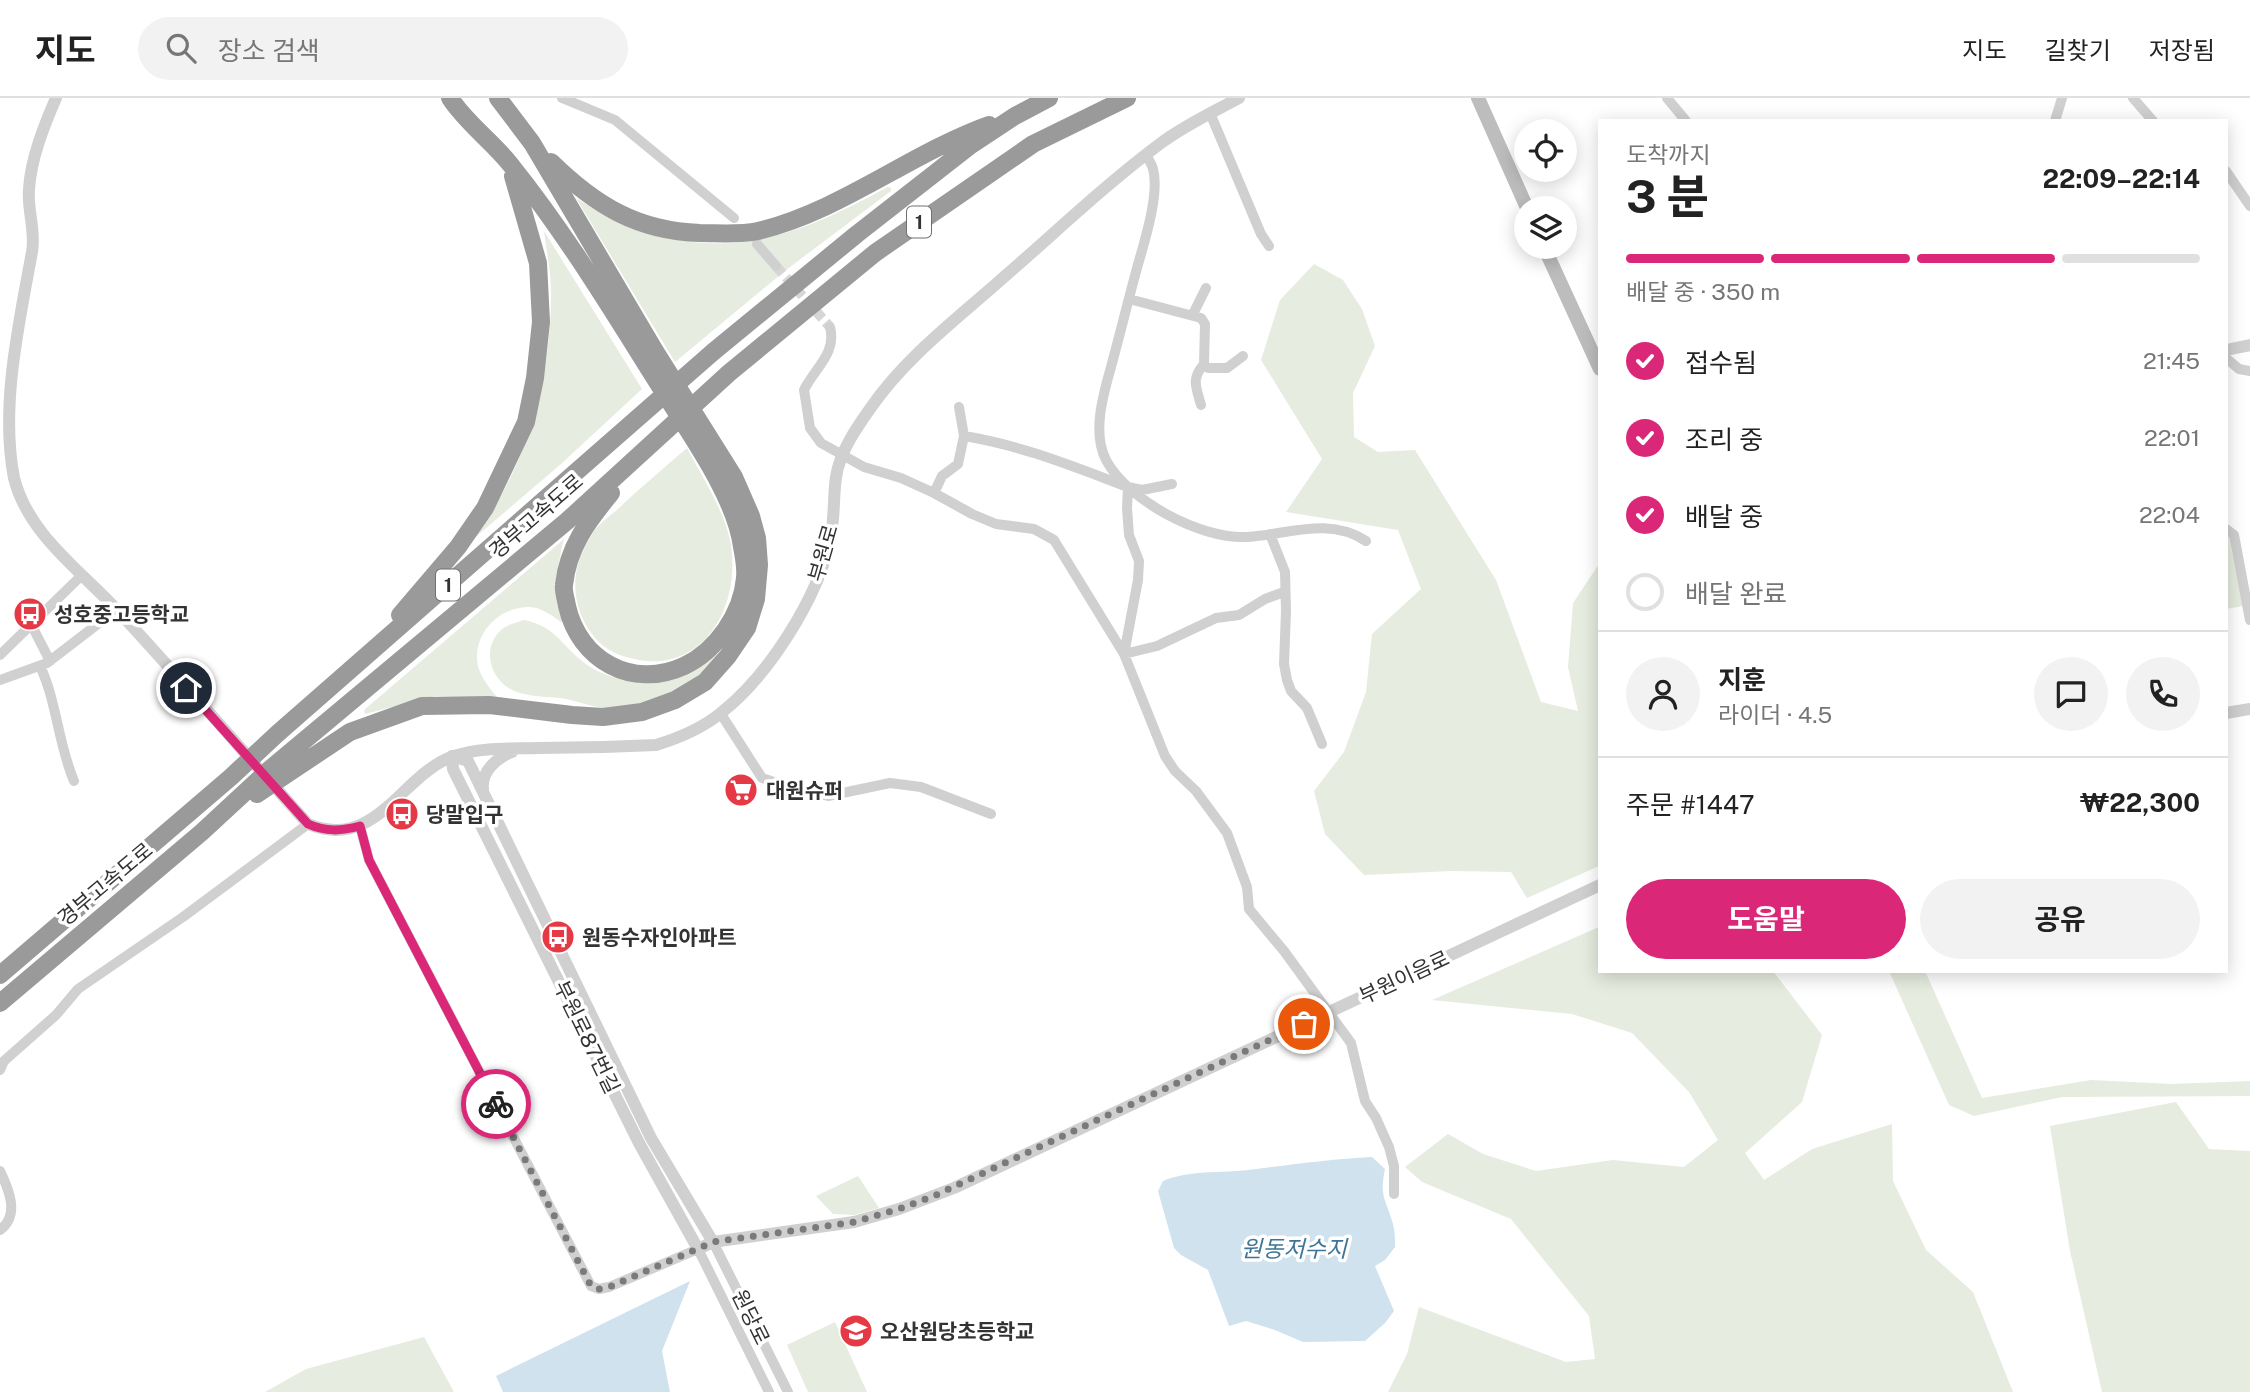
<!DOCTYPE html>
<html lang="ko">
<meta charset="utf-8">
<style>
body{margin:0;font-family:"Public Sans","Noto Sans KR",sans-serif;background:#f2f2f2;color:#222;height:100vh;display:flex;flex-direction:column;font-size:26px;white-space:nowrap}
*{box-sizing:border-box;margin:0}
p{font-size:23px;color:#767676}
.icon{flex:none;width:38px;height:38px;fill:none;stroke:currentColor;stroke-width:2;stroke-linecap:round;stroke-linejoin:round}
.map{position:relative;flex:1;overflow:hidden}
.sheet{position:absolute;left:1598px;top:21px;width:630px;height:854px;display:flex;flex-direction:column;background:#fff;border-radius:0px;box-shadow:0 4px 18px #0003}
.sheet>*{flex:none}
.tools{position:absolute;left:1514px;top:21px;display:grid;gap:14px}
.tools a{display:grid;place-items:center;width:63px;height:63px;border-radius:50%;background:#fff;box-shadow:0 4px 18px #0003;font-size:35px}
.pin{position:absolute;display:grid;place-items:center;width:60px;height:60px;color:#fff;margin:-30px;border:4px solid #fff;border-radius:50%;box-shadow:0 2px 7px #0007}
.courier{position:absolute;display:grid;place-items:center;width:70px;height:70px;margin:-35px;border:5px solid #db2777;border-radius:50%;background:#fff;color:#222;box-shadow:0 2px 9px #0007}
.headline em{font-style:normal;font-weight:700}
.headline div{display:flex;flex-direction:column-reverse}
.headline{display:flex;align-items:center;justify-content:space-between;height:119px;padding:0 28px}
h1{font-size:46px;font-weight:700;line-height:52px}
.bar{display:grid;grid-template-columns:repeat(4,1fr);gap:10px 7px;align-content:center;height:84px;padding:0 28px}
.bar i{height:9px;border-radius:5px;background:#e0e0e0}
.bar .active{background:#db2777}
.bar p{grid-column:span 4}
.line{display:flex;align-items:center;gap:18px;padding:0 28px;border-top:2px solid #e0e0e0}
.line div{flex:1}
.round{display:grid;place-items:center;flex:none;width:74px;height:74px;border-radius:37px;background:#f2f2f2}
ol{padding:0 28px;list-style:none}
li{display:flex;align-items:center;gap:21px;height:77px}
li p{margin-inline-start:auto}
li .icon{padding:7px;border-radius:50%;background:#db2777;color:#fff;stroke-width:4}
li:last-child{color:#767676}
li i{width:38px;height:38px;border:4px solid #e0e0e0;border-radius:50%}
.primary-button{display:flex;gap:14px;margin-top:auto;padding:14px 28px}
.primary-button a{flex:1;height:80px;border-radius:42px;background:#db2777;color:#fff;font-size:28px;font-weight:700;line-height:80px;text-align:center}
.primary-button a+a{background:#f2f2f2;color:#222}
header{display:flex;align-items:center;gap:42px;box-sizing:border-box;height:98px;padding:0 35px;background:#fff;border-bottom:2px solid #e0e0e0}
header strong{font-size:33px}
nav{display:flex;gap:38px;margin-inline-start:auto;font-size:24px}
.search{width:490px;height:63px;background:#f2f2f2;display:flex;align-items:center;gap:18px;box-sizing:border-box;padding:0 24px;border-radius:38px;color:#767676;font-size:26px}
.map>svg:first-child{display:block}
</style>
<header>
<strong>지도</strong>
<div class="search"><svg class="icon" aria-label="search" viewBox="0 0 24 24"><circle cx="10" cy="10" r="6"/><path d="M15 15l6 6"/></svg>장소 검색</div>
<nav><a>지도</a><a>길찾기</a><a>저장됨</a></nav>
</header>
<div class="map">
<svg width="2250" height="1294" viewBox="0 0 2250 1294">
<rect width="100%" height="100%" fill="#fff"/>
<!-- green -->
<path fill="#e6ecdf" d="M888,89L891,90V93L786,172L675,264L576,100C594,111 613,124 632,131C642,135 653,137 663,139C750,159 813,129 888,89Z
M544,133L642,291L561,366L471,443C480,430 490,417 498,403C533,343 550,271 551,202C552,179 547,156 544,133Z
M1314,166L1343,182L1362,211L1375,248L1353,295L1354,339L1378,354L1415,352L1496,482L1541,604L1578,613L1568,569L1573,505L1599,466V768L1527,800L1511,774L1452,773L1364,777L1325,736L1314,693L1344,654L1366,594L1372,536L1421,491L1398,432L1286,414L1322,361L1261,262L1280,202Z
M687,350C703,381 725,413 731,447C741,513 699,581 626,559C604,553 590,538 581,517C574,499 573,479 580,460C584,451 589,440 595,432C601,424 611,417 619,410C641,389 664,370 687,350Z
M2226,438L2229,440L2243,508L2226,511Z
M564,441C556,471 555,495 562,525C553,518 541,509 529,509C500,509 476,533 477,561C477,575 488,588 497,599L435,598L365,616L364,612Z
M524,522C549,527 556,538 573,555C617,598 654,576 706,563L717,555V560C710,568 703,577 695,584C678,599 630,612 608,610C592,610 576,602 560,600C543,598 522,599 507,589C489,576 483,550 500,533C506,527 516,525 524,522Z
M1599,829L1600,873H1773L1822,937L1802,1004L1745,1055L1764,1082L1812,1051L1892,1026L1893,1083L1926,1152L1973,1194L2013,1294H1388L1407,1256L1419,1209L1566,1264L1595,1261L1589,1218L1511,1121L1422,1084L1405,1069L1448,1036L1483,1056L1536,1073L1613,1062L1684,1069L1718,1042L1689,994L1632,935L1572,916L1432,902Z
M1889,873H1925L1982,1000L2091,982L2171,986L2250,983V998L2062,999L1974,1018L1949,1007Z
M2176,1004L2209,1051L2250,1053V1294H2102L2070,1153L2050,1028Z
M858,1078L879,1110L854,1117L833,1116L816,1098Z
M835,1224L867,1294H808L787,1247Z
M424,1239L454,1294H265L306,1271Z"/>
<!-- water -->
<path fill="#cfe2ee" d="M1372,1059L1385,1071C1379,1099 1386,1101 1393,1126C1395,1133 1395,1142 1395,1149L1385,1162L1375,1168L1394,1213L1385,1225L1365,1243L1303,1244L1275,1232L1246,1223L1229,1228L1208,1172L1181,1157L1174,1150L1158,1093L1163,1083C1189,1072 1220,1075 1248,1072C1290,1067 1330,1061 1372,1059Z
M690,1183L662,1253L670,1294H503L496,1278Z"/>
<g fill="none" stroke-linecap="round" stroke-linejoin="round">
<!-- minor-tunnel -->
<path stroke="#d6d6d6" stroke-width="10" stroke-dasharray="10 5" stroke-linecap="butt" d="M776,168L830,229"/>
<!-- minor -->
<path stroke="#d0d0d0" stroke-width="10" d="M562,0L615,22L734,120
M1667,0L1686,23
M2133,0L2153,23
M1210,15L1261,136L1269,148
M2055,23L2062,0
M1146,57C1148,61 1152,66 1153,71C1160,96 1144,145 1137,170C1128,203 1120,236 1111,269C1103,297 1092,335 1106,362C1128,403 1201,441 1246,439C1286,437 1329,418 1366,443
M2226,73L2250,108
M757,146L776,168
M1129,201L1201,220L1205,226L1204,266L1208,270H1227L1243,258
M1193,216L1206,190
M830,229C837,255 815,270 804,292L810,330L821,345L864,369L901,380L934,395L972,416L996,426L1034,431L1054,442L1124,556L1165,658L1175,673L1196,693L1227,735L1247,789L1249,811L1284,853L1351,945L1365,1003L1376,1020L1389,1049L1394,1068V1096
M2226,260L2239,271L2250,273
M1201,307C1196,289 1191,281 1204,266
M964,338C1021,347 1074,369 1128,389L1142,392L1172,386
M1128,389L1127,410L1129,437L1139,463L1138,482L1124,556L1157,548L1216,520L1239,517L1265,501L1284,494
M934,395L942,378L958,366L964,338L959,309
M2226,431L2234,437L2250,522
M1270,436L1285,474L1286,513L1284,566L1287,582L1291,593L1307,610L1322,646
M32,528L50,563
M0,557L82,477
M40,568C57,604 58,646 74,683
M0,582L47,565L116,512
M721,616L762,680L774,684L773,686
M774,684L828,698L890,685L921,689L991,716
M360,728L369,762L591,1188L599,1191L609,1189L698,1151L769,1294
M0,972L4,963L56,917L78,891L183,819L308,726
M0,1073C9,1092 20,1117 0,1132
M713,1144L788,1294"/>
<!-- tertiary -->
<path stroke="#d0d0d0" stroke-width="12" d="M56,0C44,28 31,60 29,91C27,112 36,133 32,154C19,225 0,309 14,380C28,436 80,472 117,512C182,582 244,655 308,726C377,754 401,676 454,658C481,649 511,651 539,650C578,650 617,649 656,647C679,640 703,630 722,614C768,578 818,500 830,442C835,421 833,399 836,379C840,353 857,329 872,308C907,258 958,220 1004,179C1056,134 1106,86 1161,45C1185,27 1213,14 1239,0
M2226,252L2250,247
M2226,615L2250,611
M452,658L453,671L639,1045L698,1151L713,1144L854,1124L899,1111L954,1090L1600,787
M453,658L468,663L651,1040L713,1144
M483,691C481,674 496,660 512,654"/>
<!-- secondary -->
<path stroke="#bdbdbd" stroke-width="14" d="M1478,0L1527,110
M1544,149L1600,271"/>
<!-- motorway -->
<path stroke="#9a9a9a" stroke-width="18" d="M450,0C466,25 492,43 510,66C567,137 613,214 661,290C688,333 736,399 742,449C744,459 746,471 745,480C742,516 716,553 684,568C632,592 579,562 567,508C566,501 563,493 564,487C568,449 588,423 611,395
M551,64C595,107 637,133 700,135C719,135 739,137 758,133C841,113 909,56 989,27
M400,517L458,449L485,410L526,324L535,280L541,224L538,165L513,78
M257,696L350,634L422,608L489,607L572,617L603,619L642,614L675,602L705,584L728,558L747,530L756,501L759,467L757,440L751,418L734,379L655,253L532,45L498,0
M0,877L231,679L277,636L713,254L857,136L971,47L1015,18L1049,0
M0,905L202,734L269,672L567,423L729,275L875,155L1033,46L1127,0"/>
</g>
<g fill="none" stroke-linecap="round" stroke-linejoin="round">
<!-- done -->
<path stroke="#7a7a7a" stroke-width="7" stroke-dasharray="0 12.6" d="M496,1006L591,1188L599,1191L609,1189L713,1144L854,1124L899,1111L936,1097L1304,926"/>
<!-- route -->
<path stroke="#db2777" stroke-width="9" d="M186,590L308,726C326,734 341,733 360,728L369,762L496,1006"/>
</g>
<!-- icons -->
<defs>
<symbol id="bus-disc" viewBox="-11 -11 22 22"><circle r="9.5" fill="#e63946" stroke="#fff"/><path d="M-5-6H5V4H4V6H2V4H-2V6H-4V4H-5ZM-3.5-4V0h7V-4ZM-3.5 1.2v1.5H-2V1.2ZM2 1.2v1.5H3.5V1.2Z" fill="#fff"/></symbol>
<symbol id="supermarket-disc" viewBox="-11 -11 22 22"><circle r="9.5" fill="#e63946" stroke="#fff"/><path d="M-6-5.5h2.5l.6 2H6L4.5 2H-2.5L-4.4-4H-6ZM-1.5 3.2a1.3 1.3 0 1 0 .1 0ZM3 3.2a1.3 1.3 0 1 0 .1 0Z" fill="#fff"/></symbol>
<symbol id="school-disc" viewBox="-11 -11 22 22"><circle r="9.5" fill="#e63946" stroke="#fff"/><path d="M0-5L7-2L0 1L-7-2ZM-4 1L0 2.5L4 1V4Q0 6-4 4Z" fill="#fff"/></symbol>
</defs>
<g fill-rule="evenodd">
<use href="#bus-disc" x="11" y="497" width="38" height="38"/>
<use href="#supermarket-disc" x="722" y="673" width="38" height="38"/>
<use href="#bus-disc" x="383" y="697" width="38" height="38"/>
<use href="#bus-disc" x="539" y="820" width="38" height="38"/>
<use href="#school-disc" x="837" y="1214" width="38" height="38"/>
</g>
<g text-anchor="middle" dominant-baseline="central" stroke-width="7" stroke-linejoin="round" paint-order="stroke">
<!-- shield labels -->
<g fill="#fff" stroke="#707070" stroke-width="2">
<rect x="907" y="108.5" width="24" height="31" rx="5"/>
<rect x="436" y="471.5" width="24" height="31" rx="5"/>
</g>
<g font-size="19" font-weight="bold" fill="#333">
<text x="919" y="124">1</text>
<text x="448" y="487">1</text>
</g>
<!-- street labels -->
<g font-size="21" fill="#333" stroke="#fff">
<text transform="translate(536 418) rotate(-41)">경부고속도로</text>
<text transform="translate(823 455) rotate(-74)">부원로</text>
<text transform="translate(105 786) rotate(-40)">경부고속도로</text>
<text transform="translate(1404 879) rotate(-25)">부원이음로</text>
<text transform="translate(587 939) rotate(64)">부원로87번길</text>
<text transform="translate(751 1219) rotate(64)">원당로</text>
</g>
<!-- poi labels -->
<g font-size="21" font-weight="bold" fill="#333" stroke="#fff" text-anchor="start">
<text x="54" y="516">성호중고등학교</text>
<text x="766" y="692">대원슈퍼</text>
<text x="426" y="716">당말입구</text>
<text x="582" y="839">원동수자인아파트</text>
<text x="880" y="1233">오산원당초등학교</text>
</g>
<!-- water labels -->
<g font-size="23" font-style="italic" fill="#3f7597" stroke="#fff">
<text x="1294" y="1150">원동저수지</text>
</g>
</g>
</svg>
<div class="tools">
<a><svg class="icon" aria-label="locate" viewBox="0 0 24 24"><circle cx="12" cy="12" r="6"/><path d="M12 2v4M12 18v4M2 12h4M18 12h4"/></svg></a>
<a><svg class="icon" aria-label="layers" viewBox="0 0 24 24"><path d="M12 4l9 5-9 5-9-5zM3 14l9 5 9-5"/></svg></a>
</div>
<div class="pin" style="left:1304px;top:926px;background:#ea580c"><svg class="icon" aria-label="bag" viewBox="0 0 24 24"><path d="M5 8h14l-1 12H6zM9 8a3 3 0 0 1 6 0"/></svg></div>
<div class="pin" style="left:186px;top:590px;background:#1f2937"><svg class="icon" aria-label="home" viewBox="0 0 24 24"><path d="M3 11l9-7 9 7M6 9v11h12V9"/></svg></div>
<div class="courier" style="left:496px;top:1006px"><svg class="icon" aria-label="bike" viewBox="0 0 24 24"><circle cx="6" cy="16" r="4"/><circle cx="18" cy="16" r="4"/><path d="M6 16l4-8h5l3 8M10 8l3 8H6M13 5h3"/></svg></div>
<section class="sheet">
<div class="headline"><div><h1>3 분</h1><p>도착까지</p></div><em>22:09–22:14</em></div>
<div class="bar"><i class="active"></i><i class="active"></i><i class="active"></i><i></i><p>배달 중 · 350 m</p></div>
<ol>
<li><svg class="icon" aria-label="check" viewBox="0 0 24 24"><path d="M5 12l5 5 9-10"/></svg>접수됨<p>21:45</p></li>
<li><svg class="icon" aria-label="check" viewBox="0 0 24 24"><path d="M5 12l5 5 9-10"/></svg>조리 중<p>22:01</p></li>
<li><svg class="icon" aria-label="check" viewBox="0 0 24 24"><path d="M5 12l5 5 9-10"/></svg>배달 중<p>22:04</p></li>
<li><i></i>배달 완료</li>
</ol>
<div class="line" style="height:126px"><a class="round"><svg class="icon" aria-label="person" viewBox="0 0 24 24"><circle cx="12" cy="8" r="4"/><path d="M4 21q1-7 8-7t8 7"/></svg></a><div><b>지훈</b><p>라이더 · 4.5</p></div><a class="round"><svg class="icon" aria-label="chat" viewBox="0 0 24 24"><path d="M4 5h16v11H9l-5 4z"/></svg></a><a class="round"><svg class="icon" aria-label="phone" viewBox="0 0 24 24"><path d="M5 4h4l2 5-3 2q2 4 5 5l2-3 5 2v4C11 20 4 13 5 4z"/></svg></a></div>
<div class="line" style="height:91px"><div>주문 #1447</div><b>₩22,300</b></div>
<div class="primary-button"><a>도움말</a><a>공유</a></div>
</section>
</div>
